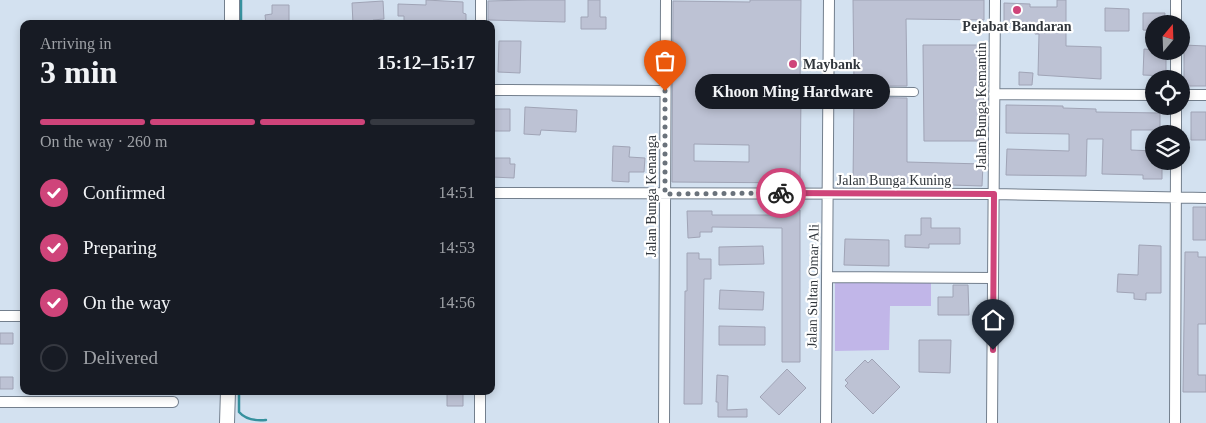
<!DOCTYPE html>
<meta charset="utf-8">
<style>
body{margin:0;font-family:Georgia,serif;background:#20242c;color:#f1f3f6;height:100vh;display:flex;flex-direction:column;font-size:19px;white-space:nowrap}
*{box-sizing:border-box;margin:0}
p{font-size:16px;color:#9ea1a6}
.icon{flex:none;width:28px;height:28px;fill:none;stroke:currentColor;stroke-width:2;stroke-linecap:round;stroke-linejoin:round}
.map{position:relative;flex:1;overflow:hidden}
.sheet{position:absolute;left:20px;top:20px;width:475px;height:375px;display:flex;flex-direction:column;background:#171b24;border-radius:10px;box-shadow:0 2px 8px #0003}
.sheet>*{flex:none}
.needle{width:32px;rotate:19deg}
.buttons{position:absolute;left:1145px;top:15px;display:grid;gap:10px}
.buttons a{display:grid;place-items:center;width:45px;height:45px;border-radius:50%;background:#171b24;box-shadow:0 2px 8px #0003;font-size:25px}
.pin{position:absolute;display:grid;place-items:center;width:42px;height:42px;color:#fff;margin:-51px -21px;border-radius:50% 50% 50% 0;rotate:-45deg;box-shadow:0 0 5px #0007}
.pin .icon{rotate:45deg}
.courier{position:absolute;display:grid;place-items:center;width:50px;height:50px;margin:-25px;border:4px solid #cf447a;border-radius:50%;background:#fff;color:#222;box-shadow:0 1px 6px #0007}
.bubble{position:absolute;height:35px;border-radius:18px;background:#171b24;box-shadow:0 2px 8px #0003;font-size:16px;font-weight:800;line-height:35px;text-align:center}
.headline em{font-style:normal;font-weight:800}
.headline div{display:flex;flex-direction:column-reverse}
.headline{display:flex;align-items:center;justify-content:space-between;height:85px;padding:0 20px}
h1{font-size:32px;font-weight:800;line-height:38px}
.bar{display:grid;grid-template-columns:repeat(4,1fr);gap:8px 5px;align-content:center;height:60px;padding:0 20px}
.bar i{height:6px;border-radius:4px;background:#363941}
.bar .on{background:#cf447a}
.bar p{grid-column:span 4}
ol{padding:0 20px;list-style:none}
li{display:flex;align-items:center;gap:15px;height:55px}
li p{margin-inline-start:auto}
li .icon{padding:5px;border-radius:50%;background:#cf447a;color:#fff;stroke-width:4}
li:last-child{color:#9ea1a6}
li i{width:28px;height:28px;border:2px solid #363941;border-radius:50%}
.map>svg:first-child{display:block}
</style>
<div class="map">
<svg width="1206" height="423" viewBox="0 0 1206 423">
<rect width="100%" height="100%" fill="#d3e1f0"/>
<!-- green -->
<path fill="#c1b6e8" d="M835,283H931V306H890L889,350L835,351Z"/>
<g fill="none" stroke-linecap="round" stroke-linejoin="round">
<!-- stream -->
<path stroke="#37919e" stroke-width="2.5" d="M241,24V0
M239,391V412C246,420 256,421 266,420"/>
</g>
<!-- building -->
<path fill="#bdc2d4" stroke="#a0a4b6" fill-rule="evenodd" d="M426,0L463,2V13L466,14V24H404V16H398V4L426,5Z
M529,0H565V22L488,20V1Z
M588,0H600V17H606V29H581V17H588Z
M750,0H801L800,85L742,84L737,87L736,90L739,95L742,96H801L800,183L672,182L673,1L750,2ZM694,144L749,145V162L694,161Z
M853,0H984V20L906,19L907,86H854Z
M1057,0H1066V46L1101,47V79L1038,75L1039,34H1035L1036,23H1004V3L1030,4V7H1057Z
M383,1L384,19L373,20V24H353L352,3Z
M272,5H289V24H266L265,15L272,14Z
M1105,8L1129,9V31H1105Z
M1143,13H1165L1164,24H1154V31L1143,30Z
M499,41H521L520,73L498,72Z
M923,45H983L984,141H924Z
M1184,45L1206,46V86H1184Z
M1144,49L1166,51V76L1143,75Z
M1019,72L1033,73L1032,85H1019Z
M854,97L907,98V162L983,164L982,186L919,184V183L853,182Z
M1006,105L1063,106V108L1096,109V112L1160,113V130H1131V150L1154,151V161H1162V179H1143V175L1102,174L1103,139H1087L1086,176L1006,175L1007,149L1069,151V134L1006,133Z
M525,107L577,110L576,132L541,130L540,135L524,134Z
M491,109H510V131H491Z
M1191,112H1206V140H1191Z
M613,146L630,147L629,157L645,158L644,172H629V182L612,181Z
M493,158H510V164H515L514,178L492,177Z
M1193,207H1206V240H1193Z
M782,210H800V362H782V228L712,227V232H700V237L688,238L687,211H712V215H782Z
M921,218H931V228H960V244H929V248L905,247V235H921Z
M845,239L889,240V266L844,265Z
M1139,245L1161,246V293H1146V300L1134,299V293L1117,292L1118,274L1138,275Z
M763,246L764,264L719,265V247Z
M1185,252H1198V257H1206V324H1198V375H1206V392H1183Z
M687,253H699V259H711V279H704L702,404H684L685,291H687Z
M953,285H968L969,315H938V297H953Z
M720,290L764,292L763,310L719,309Z
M719,326L765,327V345H719Z
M0,333H13V344H0Z
M919,340H951L950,373L919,372Z
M872,359L900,387L873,414L845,386L848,383L845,380L865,360L868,363Z
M787,369L806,388L779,415L760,397Z
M717,375L728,376L727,410L747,409V417H718V402H716Z
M0,377H13V389H0Z
M447,391H463V406H447Z"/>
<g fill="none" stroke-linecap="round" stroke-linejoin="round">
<defs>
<path id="pedestrian" d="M742,90L914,92"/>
<path id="minor" d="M1176,0V24
M481,24V0
M1176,51V79
M491,90L665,91
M994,94L1154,95
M1181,95H1206
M1176,106V134
M491,193L994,194L1206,198
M828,277L993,278
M0,316H24
M0,402H173
M480,423V391
M664,423L666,0
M826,423L829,0
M992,423L995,0
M1175,423L1176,161"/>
<path id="secondary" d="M232,24V0
M227,423L228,391"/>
</defs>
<!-- pedestrian casing -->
<use href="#pedestrian" stroke="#737f8d" stroke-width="10"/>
<!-- minor casing -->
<use href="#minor" stroke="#737f8d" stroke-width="12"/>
<!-- secondary casing -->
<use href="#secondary" stroke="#737f8d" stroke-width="16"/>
<!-- pedestrian -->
<use href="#pedestrian" stroke="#fff" stroke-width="8"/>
<!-- minor -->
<use href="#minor" stroke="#fff" stroke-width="10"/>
<!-- secondary -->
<use href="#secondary" stroke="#fff" stroke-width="14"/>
</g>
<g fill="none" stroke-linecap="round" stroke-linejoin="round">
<!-- done -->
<path stroke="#6a727b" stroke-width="5" stroke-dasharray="0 9" d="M665,91V194L781,193"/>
<!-- route -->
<path stroke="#cf447a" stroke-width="6" d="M781,193L994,194L993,350"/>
</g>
<!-- markers -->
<g fill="#cf447a" stroke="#fff" stroke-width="2">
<circle cx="1017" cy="10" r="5"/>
<circle cx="793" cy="64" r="5"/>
</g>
<g text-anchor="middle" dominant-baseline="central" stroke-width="4.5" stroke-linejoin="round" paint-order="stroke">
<!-- poi labels -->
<g font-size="14" font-weight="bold" fill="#31363c" stroke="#fff">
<text x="1017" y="26">Pejabat Bandaran</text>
<text x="803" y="64" text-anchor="start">Maybank</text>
</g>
<!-- street labels -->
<g font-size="14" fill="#31363c" stroke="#fff">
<text transform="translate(981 106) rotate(-90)">Jalan Bunga Kemantin</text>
<text x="894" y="180">Jalan Bunga Kuning</text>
<text transform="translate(651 196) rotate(-90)">Jalan Bunga Kenanga</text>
<text transform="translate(813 286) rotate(-89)">Jalan Sultan Omar Ali</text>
</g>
</g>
</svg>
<div class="buttons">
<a><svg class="needle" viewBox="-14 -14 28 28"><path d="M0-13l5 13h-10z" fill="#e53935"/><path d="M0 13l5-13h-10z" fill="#9ea1a6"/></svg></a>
<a><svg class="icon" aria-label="locate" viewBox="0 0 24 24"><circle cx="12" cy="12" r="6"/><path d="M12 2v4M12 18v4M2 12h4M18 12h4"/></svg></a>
<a><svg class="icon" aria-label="layers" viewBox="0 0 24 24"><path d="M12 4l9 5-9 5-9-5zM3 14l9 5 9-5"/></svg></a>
</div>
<div class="pin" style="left:665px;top:91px;background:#ea580c"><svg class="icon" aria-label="bag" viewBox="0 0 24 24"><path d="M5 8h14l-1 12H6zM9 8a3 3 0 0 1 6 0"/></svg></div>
<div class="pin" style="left:993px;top:350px;background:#1f2937"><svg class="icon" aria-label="home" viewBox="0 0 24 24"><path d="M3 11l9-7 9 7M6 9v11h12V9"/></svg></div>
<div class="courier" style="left:781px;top:193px"><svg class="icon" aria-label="bike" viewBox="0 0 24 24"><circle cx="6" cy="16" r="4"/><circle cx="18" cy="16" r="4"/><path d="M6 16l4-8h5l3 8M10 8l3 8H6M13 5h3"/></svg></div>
<div class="bubble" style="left:695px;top:74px;width:195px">Khoon Ming Hardware</div>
<section class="sheet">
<div class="headline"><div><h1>3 min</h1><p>Arriving in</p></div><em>15:12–15:17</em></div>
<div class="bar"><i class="on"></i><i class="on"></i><i class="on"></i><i></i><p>On the way · 260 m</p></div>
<ol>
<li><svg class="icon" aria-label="check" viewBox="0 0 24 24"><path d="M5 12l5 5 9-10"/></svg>Confirmed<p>14:51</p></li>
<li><svg class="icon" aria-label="check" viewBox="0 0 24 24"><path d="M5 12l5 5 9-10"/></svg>Preparing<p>14:53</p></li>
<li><svg class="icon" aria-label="check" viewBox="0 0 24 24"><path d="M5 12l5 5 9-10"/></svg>On the way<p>14:56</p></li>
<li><i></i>Delivered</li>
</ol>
</section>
</div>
